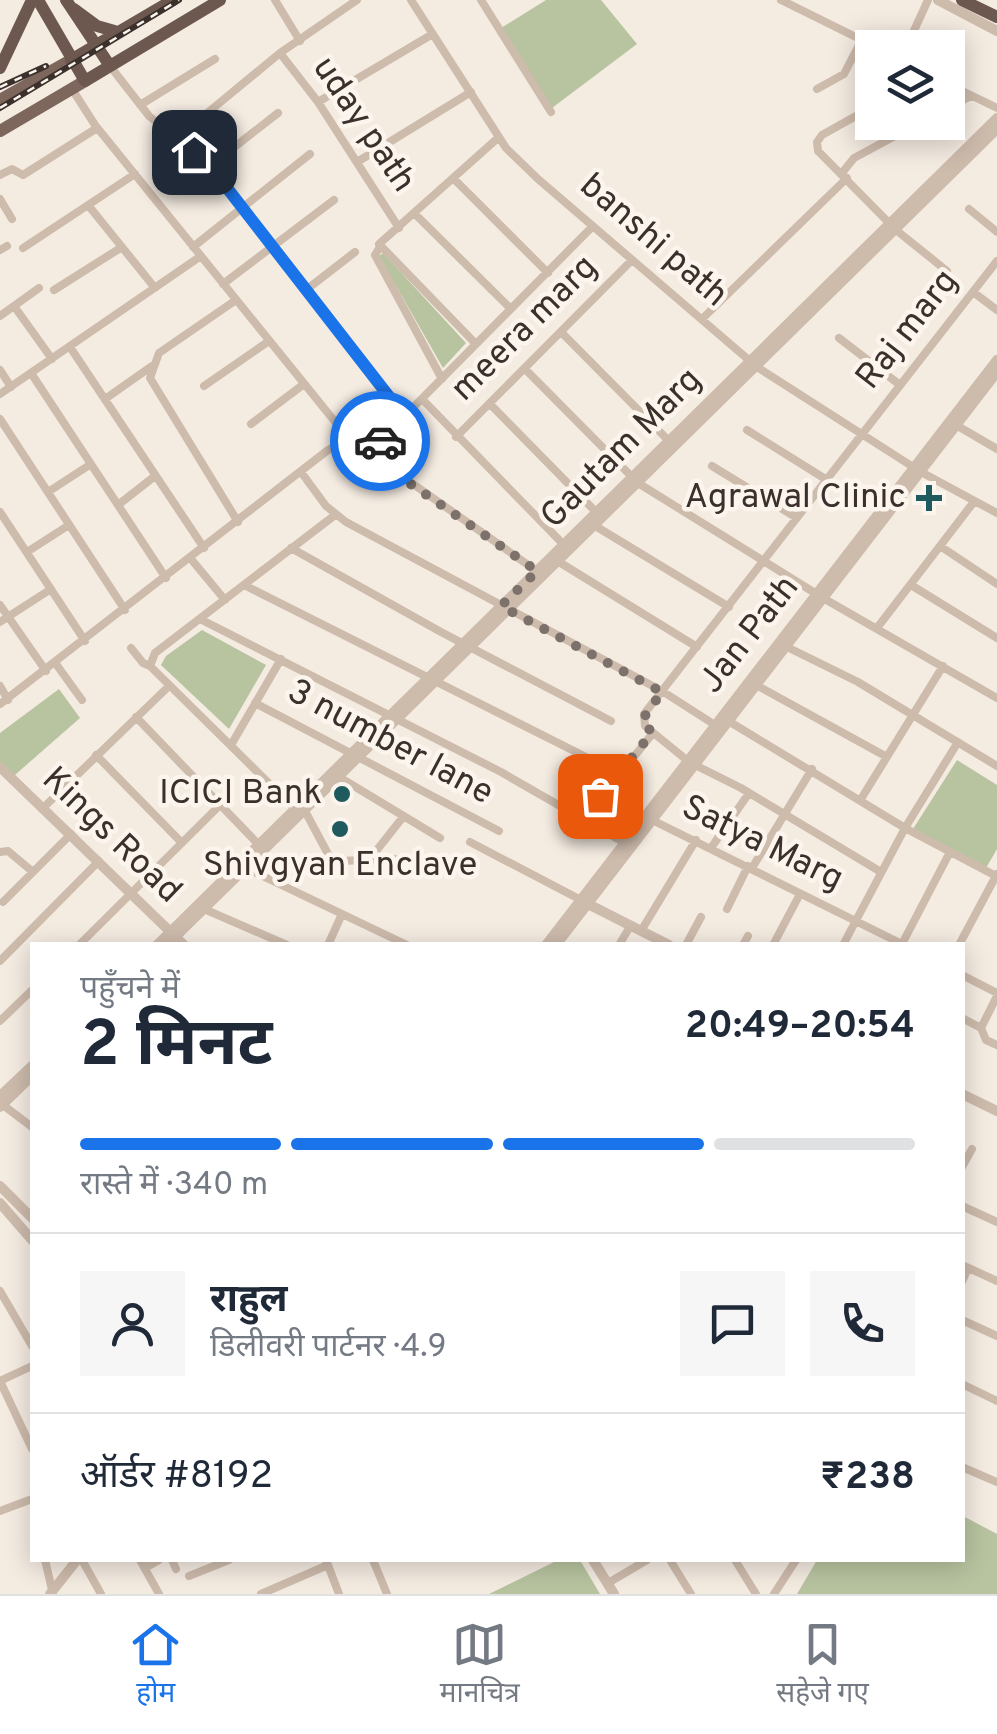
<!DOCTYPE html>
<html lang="hi">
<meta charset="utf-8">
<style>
body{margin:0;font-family:Overpass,"Noto Sans Devanagari",sans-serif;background:#f6f6f7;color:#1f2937;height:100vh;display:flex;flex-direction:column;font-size:38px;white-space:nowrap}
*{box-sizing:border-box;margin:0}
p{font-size:32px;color:#747a83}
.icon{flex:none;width:55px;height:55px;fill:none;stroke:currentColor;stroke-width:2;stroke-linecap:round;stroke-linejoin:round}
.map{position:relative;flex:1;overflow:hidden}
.drawer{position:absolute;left:30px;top:942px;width:935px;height:620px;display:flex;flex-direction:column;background:#fff;border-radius:0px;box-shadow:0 5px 25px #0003}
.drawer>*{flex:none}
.buttons{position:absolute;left:855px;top:30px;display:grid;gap:20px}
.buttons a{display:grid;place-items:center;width:110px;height:110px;border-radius:0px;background:#fff;box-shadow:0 5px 25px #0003;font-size:50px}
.pin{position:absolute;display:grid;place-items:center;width:85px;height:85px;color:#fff;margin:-42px;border-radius:20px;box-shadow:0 5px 15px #0006}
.courier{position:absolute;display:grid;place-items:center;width:100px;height:100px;margin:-50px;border:8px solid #1a73e8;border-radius:50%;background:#fff;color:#222;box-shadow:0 2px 12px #0007}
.overview em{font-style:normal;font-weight:700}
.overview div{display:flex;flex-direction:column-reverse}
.overview{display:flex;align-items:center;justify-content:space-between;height:170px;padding:0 50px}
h1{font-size:65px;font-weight:700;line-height:75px}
.bar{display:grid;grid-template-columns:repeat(4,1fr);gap:15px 10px;align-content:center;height:120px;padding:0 50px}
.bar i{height:12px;border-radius:8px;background:#e0e1e3}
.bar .selected{background:#1a73e8}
.bar p{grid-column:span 4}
.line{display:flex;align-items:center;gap:25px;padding:0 50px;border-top:2px solid #e0e1e3}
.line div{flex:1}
.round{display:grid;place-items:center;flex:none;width:105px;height:105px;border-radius:0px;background:#f6f6f7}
.dock{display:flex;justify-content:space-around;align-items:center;height:140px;border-top:2px solid #e0e1e3;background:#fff;font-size:28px;color:#747a83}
.dock a{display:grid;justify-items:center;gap:5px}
.dock .selected{color:#1a73e8}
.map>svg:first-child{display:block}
</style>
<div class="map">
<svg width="997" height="1594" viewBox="0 0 997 1594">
<rect width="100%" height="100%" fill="#f4ebe1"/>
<!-- green -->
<path fill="#b8c4a0" d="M546,0H601L637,44L552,108L501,28Z
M383,253L466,343L443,368L379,256Z
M202,630L266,665L229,729L161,665L166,656Z
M59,689L80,718L8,781L0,768V733Z
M957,760L997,785V849L986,868L913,829Z
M963,1516L997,1534V1594H797L817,1560H962Z
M558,1560H580L600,1594H489Z"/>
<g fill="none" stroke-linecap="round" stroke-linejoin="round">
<!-- minor -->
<path stroke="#cdbbac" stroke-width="8" d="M275,0L300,41
M411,0L506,148L538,179L757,367L921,472L997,513
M481,0L551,112
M781,0L878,48
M906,48L928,0
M280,53L318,102L399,228
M110,66L149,116L210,166L404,416
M948,84L997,108
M72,89L95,125L349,439L541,574
M817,89L844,74L862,39
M318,102L431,35
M140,105L215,59
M872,107L822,135L817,142L818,151L896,230L947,271
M948,108L971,96
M177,138L280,53L357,0
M357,162L471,92
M210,166L278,113
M842,173L854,158L921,122
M0,175L12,169L23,175L97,128
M454,179L548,273
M0,199L12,219
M88,205L155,288
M969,209L997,232
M415,214L511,309
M381,245L375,255L442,379
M193,247L310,154
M23,248L135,174
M0,250L7,246
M223,284L334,200
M54,290L122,247
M306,290L355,252
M973,292L997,310
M236,300L159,353L150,378L238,522
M14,306L39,288
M0,316L14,306L52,359
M702,319L847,178
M562,333L671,443
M839,338L900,385
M475,343L379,244L499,137
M70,347L204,548
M525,369L638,483L823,598L997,698
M0,370L11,387
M31,373L166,578
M204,386L269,341
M0,394L201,256
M105,399L152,366
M423,400L564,545
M490,404L597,513
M0,419L125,610
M251,424L304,384
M956,425L997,449
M747,430L827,480
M456,437L632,260
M367,454L593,226
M712,466L797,518
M301,472L326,506L346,522L662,691L715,725
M48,492L91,464
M118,505L155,476
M0,512L85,641
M592,524L729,607
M940,546L997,584
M291,548L441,632L611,721
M27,552L69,525
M191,559L225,600
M559,562L697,647
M244,585L586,757
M911,585L997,638
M0,605L46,671
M200,619L501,772L623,842
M0,622L51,589
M877,628L973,503
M787,647L858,682L997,766
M131,648L143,663L150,666
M56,664L82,700
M0,686L8,700
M758,686L887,757
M255,703L499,831
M0,704L328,450L349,439
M136,717L259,845
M730,722L905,828L996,876
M231,745L281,659
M96,755L182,843
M688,761L645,726L644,714L997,261
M695,765L741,788L881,872
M339,777L440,838
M861,799L943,666
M42,809L169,686
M295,809L150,666L155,653L335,515
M305,811L328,854L337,861L404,859
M648,818L904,945
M584,819L653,733
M470,842L581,900
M711,848L749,793
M0,852L8,851L33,872
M369,860L403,817
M246,868L407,945
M752,868L812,769
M3,902L71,834
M204,909L287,945
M727,909L748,866
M641,931L696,840
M902,944L950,852
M79,945L220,805
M328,945L342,914
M619,945L631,925
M686,945L701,917
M743,945L748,936
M773,945L800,894
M843,945L905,828L958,742
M959,945L997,874
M0,961L99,861
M962,975L997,993
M997,996L981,1028L986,1040L997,1045
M962,1018L981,1028
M0,1021L32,990
M3,1105L32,1127
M962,1167L972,1149
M962,1206L997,1222
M962,1265L997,1281
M962,1282L968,1268
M0,1291L32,1346
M962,1320L997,1336
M0,1381L32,1449
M0,1381L32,1366
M962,1384L997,1401
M962,1467L997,1482
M0,1511L32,1499
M45,1560L53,1594
M82,1560L101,1594
M140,1560L159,1594
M172,1560L176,1569
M326,1560L339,1594
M373,1560L387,1594
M670,1560L691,1594
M735,1560L756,1594
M145,1568L159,1560
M189,1576L229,1560
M608,1583L647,1560
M261,1594L328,1565
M774,1594L796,1560"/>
<!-- tertiary -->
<path stroke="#cdbbac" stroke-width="10" d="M938,0L997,31
M0,767L184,945
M582,901L669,945
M157,945L997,118
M167,945L997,129
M546,945L997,360
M556,945L997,372
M962,1094L997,1111
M0,1096L32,1066
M0,1107L32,1076
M0,1186L32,1218
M0,1203L32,1240
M593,1560L614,1594
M50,1594L77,1560"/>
<!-- primary -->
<path stroke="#7d675c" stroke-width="12" d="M0,100L71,60
M0,131L85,81"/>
<!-- trunk -->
<path stroke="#6c584f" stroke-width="12" d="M38,0L85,81L220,0
M66,0L110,66
M962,0L997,17
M74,9L97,26L118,32
M71,60L173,0
M0,68L32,0"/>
<defs>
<path id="rail" d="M0,87L46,66
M0,108L179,0"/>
</defs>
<!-- rail casing -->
<use href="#rail" stroke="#3b302b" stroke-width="6"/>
<!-- rail -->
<use href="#rail" stroke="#fbf5ee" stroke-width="2.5" stroke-dasharray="8" stroke-linecap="butt"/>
</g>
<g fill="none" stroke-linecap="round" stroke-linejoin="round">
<!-- done -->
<path stroke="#7c716b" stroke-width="10" stroke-dasharray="0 18" d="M380,441L367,454L537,571L501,606L662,692L642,720L652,733L600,796"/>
<!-- route -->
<path stroke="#1a73e8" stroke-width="12" d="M194,152L210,166L401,412L404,416L380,441"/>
</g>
<!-- markers -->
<g fill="#1f5a5e" stroke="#fbf5ee" stroke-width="4">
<path d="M924 483h10v10h10v10h-10v10h-10v-10h-10v-10h10z"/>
<circle cx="342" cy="794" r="10"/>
<circle cx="340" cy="829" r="10"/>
</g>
<g text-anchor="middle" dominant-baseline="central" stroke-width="9" stroke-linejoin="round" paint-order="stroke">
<!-- street labels -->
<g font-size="35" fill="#3b302b" stroke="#fbf5ee">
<text transform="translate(363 125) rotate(56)">uday path</text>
<text transform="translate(653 241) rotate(41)">banshi path</text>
<text transform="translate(525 329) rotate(-45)">meera marg</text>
<text transform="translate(908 330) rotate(-52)">Raj marg</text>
<text transform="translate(622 449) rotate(-45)">Gautam Marg</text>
<text transform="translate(750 635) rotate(-52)">Jan Path</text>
<text transform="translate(390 743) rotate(28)">3 number lane</text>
<text transform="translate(111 836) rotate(44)">Kings Road</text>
<text transform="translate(762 844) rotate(26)">Satya Marg</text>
</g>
<!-- poi labels -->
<g font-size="35" fill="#3b302b" stroke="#fbf5ee" text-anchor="end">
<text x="906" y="498">Agrawal Clinic</text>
<text x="322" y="794">ICICI Bank</text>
<text x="340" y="866" text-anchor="middle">Shivgyan Enclave</text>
</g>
</g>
</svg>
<div class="buttons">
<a><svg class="icon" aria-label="layers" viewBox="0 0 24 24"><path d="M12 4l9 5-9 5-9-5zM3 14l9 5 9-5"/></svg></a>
</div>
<div class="pin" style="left:600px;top:796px;background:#ea580c"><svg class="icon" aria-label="bag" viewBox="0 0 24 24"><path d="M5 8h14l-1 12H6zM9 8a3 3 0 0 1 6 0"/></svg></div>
<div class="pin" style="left:194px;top:152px;background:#1f2937"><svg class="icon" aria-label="home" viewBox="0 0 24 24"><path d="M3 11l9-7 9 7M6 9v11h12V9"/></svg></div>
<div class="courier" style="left:380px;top:441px"><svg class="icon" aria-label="car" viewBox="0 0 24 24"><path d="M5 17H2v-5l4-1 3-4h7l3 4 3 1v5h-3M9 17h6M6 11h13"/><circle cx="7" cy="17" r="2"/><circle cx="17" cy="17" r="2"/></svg></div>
<section class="drawer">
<div class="overview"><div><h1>2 मिनट</h1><p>पहुँचने में</p></div><em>20:49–20:54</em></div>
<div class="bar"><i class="selected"></i><i class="selected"></i><i class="selected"></i><i></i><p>रास्ते में · 340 m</p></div>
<div class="line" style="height:180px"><a class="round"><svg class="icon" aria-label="person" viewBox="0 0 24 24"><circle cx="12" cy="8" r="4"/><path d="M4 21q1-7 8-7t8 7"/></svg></a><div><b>राहुल</b><p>डिलीवरी पार्टनर · 4.9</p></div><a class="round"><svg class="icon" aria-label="chat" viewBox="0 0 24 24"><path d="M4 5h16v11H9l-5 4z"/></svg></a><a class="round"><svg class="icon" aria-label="phone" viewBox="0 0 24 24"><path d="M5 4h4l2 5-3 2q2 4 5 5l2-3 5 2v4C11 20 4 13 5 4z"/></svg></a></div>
<div class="line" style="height:130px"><div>ऑर्डर #8192</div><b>₹238</b></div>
</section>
</div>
<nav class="dock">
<a class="selected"><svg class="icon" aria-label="home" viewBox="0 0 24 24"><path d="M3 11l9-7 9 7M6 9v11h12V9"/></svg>होम</a>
<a><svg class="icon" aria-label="map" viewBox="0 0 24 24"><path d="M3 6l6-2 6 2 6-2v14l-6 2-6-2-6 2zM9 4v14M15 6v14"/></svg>मानचित्र</a>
<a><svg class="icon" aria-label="saved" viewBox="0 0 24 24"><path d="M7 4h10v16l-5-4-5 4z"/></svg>सहेजे गए</a>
</nav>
